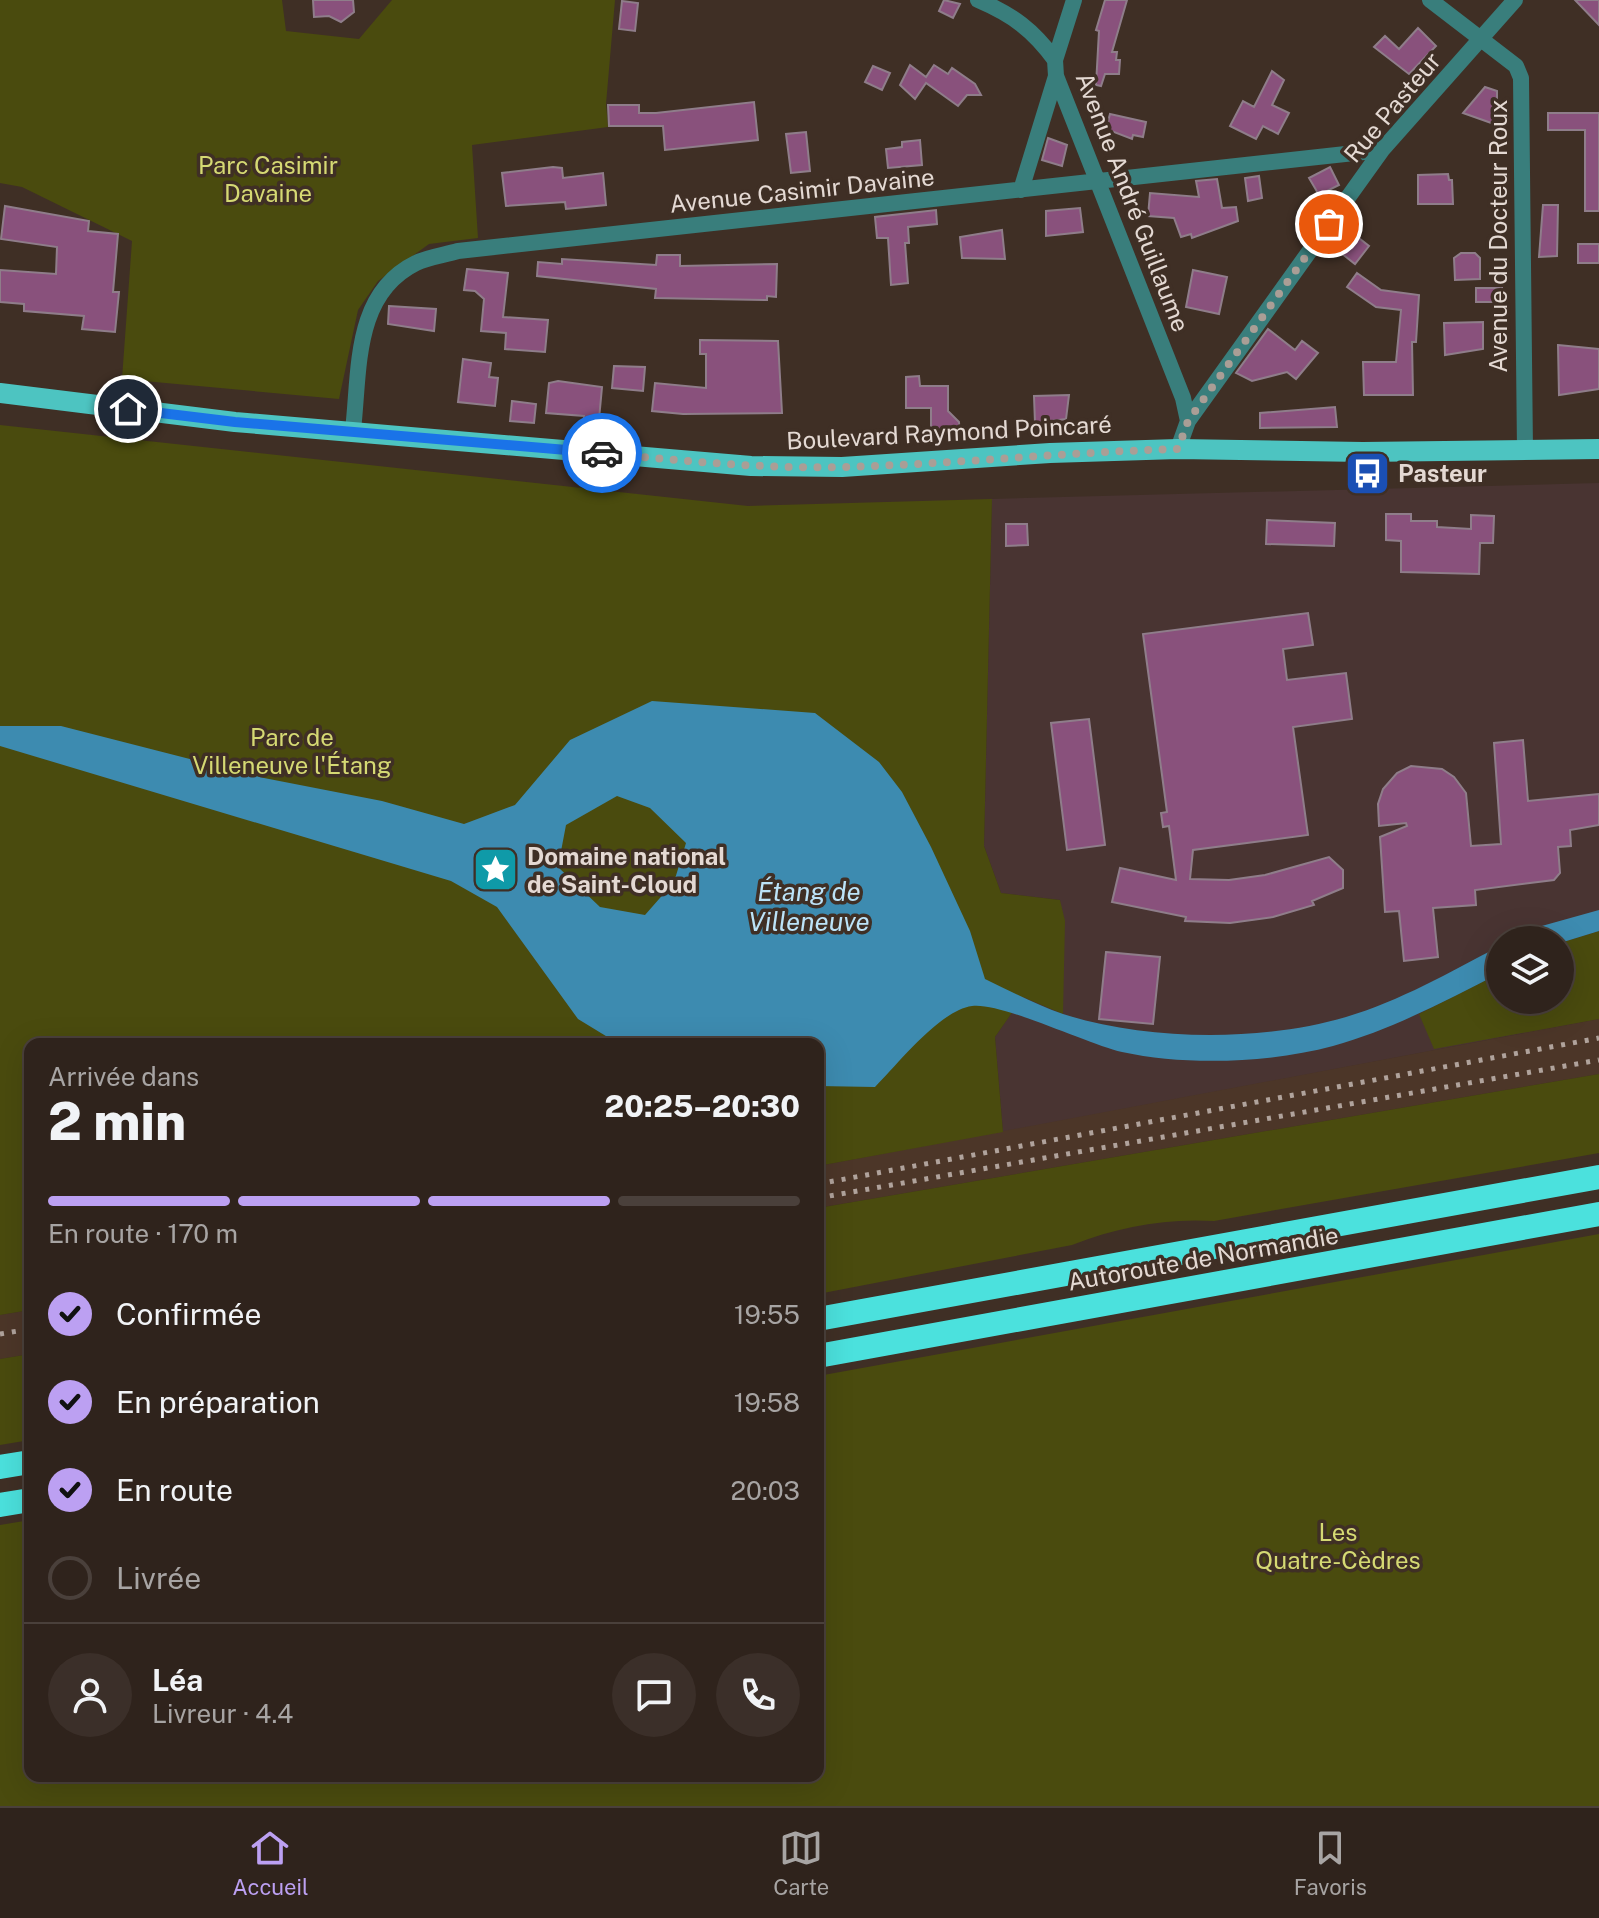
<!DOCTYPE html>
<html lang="fr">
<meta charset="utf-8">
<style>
body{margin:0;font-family:"Public Sans",sans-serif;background:#3b2f29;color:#f1f3f6;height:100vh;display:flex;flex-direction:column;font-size:30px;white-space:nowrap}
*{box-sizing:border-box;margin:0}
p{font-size:26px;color:#a7a4a3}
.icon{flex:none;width:44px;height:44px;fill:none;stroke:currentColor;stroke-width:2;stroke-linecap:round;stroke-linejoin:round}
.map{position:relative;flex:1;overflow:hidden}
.sheet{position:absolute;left:24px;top:1038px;width:800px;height:744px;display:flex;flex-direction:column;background:#2f231c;border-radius:16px;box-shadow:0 8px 32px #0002,0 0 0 2px #4a403b}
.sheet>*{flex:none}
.buttons{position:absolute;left:1486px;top:926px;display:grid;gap:16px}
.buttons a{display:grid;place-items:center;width:88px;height:88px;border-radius:50%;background:#2f231c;box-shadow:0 8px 32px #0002,0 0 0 2px #4a403b;font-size:40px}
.pin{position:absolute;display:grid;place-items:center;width:68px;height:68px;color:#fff;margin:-34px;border:4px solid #fff;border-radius:50%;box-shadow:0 2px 8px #0007}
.courier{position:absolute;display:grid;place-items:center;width:80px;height:80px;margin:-40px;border:6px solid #1a73e8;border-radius:50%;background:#fff;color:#222;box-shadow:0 2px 10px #0007}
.headline em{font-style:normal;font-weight:800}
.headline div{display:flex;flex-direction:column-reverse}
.headline{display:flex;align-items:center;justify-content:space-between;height:136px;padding:0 24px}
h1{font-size:52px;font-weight:800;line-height:60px}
.bar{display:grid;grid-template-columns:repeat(4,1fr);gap:12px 8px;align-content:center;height:96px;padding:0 24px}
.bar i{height:10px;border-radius:6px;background:#4a403b}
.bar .selected{background:#bca0f2}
.bar p{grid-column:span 4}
.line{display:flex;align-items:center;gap:20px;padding:0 24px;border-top:2px solid #4a403b}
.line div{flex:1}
.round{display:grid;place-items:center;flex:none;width:84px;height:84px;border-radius:42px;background:#3b2f29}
ol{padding:0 24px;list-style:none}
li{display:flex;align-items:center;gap:24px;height:88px}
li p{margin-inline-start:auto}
li .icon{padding:8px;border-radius:50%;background:#bca0f2;color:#111;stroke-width:4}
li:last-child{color:#a7a4a3}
li i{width:44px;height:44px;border:4px solid #4a403b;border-radius:50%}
.tab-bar{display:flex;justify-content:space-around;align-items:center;height:112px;border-top:2px solid #4a403b;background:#2f231c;font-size:22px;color:#a7a4a3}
.tab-bar a{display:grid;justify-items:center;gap:4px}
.tab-bar .selected{color:#bca0f2}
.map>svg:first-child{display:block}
</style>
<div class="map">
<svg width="1599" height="1806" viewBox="0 0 1599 1806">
<rect width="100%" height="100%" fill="#3f2f25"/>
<!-- commercial -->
<path fill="#493432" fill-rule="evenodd" d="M1599,483V1019L1003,1132L995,1037L1023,996L1063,1013L1060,900L1001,893L984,846L992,499ZM1500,940H1560V1000H1500Z"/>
<!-- built -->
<path fill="#4c3628" d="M1599,1019V1074L818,1208V1166Z
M30,1310V1354L0,1359V1315Z"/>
<!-- green -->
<path fill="#4a4b0e" d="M0,0H282L286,31L359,39L392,0H615L606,104L608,127L472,145L478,238L429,244L378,281L358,310L339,399L122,379L132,241L22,187L0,183Z
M0,425L748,506L992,499L984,846L1001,893L1060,900L1065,921L1063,1014L1023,997L995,1037L1003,1132L818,1166V1044H30V1310L0,1315Z
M1599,931V1019L1434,1049L1419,1014L1500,973V1000H1560V943Z
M1599,1074V1153L1214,1221C1164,1218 1118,1227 1072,1245L818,1294V1208Z
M1599,1234V1806H0V1525L30,1520V1776H818V1376Z
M30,1354V1440L0,1445V1359Z"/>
<!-- water -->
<path fill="#3d8bb0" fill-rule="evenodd" d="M652,701L815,713L879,762L902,792L931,847L970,931L985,979C1010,991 1037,1005 1063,1014C1147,1041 1261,1042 1346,1017C1400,1001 1450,972 1500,946V973C1447,1000 1391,1030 1333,1046C1270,1063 1186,1066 1122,1052C1087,1044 1001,1002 972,1006C940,1010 897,1065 875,1087L818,1086V1044H619L578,1019L497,907L451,881L0,746V726H61L264,778L382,801L464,824L515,805L570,740ZM617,796L650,808L686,843L674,882L645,915L600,907L558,867L566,825Z
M1599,910V931L1560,943V940H1510L1531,929Z"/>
<!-- building -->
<path fill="#89517c" stroke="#8f7d8a" stroke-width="2" d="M313,0H353L354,12L341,22L329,16L314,17Z
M944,0L960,4L953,18L939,11Z
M1105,0H1127L1112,52H1117L1116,60H1120L1119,74H1105L1101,86L1096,85L1099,31L1096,30Z
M1575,0H1599V25Z
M622,1L638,3L635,31L619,29Z
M1418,28L1436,46L1409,74L1374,47L1385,36L1399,49Z
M910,65L926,77L934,65L948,74L952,68L975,84L981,95H967L958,106L926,83L915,99L900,85Z
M873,66L890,73L882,90L865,82Z
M1272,71L1284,80L1272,105L1289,113L1278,134L1263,126L1256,139L1230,126L1243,101L1254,107Z
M1485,87L1497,91V125L1463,113Z
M754,102L758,140L665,150L663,126H609L608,105H639V113H656Z
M1548,113H1599V211H1585V130H1548Z
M1110,114L1146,122L1143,137L1133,135L1132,139L1106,129Z
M806,132L810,171L791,173L786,134Z
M1048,138L1067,145L1062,166L1042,160Z
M920,140L922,165L888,168L886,149L902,147V142Z
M553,167L562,168L563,178L603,173L606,205L566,209L565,202L506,206L502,173Z
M1330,167L1339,185L1319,195L1309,178Z
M1448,174L1449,180H1452L1453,204H1418V175Z
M1259,176L1262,198L1248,201L1245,178Z
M1217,179L1222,208L1236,207L1238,221L1192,238L1191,234L1181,237L1174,218L1148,216L1150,193L1199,197L1196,181Z
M1543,205H1558L1557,256L1539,257Z
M5,206L89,221L88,231L118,234L113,292H119L115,332L82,329L84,316L24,311V304L0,302V270L56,274L57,247L1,239Z
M1080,208L1083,232L1046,236V211Z
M936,210L937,224L908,227L909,243H905L908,283L891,285L888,238H877L875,217Z
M1002,230L1005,259L962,258L960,237Z
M1355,235L1369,246L1355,264L1341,253Z
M1578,244H1599V263H1578Z
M1461,253H1475L1480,258V279L1455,280L1454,258Z
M657,255H680V266L777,264L776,297L767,296V300L655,298L656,289L537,276L538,262L562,264V259L656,265Z
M467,269L508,273L503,317L548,320L545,352L505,349L506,333L481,331L484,299L475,291L464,290Z
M1193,270L1227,277L1219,314L1186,307Z
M1357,273L1381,290L1419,295L1416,342H1412L1413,395H1364L1363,362H1396L1401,310L1376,307L1347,287Z
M1476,288H1502L1501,302H1476Z
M389,306L436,309L434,331L388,324Z
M1483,322V349L1445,355L1444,323Z
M1268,329L1295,350L1302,341L1318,353L1296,379L1287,372L1252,381L1236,373Z
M700,340L778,341L782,413L683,414L652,411L655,383L706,388V354H700Z
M1558,345L1599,349V389L1559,395Z
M463,359L491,363L489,377L498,378L495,406L458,402Z
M614,366L645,367L643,391L612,388Z
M919,376L920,386H948V411L959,422L960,438L931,439V408H906V377Z
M558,381L602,387L598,430L583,428L584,416L546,413L549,383Z
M1069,395L1066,419L1035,423L1034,396Z
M512,401L536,404L534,423L510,421Z
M1335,407L1337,427L1260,428V413Z
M1386,514H1411V521H1437V527L1471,529V515L1494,516L1493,543H1480L1479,574L1401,572V541L1386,540Z
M1267,520L1335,523L1334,546L1266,544Z
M1006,524H1027L1028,545L1006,546Z
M1308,613L1313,645L1283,649L1287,680L1346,673L1352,719L1293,727L1308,835L1193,850L1190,879L1229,880L1265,875L1329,857L1343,870V888L1312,901L1314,905L1273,917L1230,923L1185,921L1186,917L1112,902L1120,868L1176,880L1169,826L1163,827L1161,813L1167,812L1143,634Z
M1089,719L1105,845L1067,850L1051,723Z
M1523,740L1528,801L1599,794V825L1570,830L1571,846L1558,847L1560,873L1554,880L1475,890L1476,905L1433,908L1438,957L1404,961L1399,911L1385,912L1380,837L1407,826L1406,823L1379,826L1378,804L1383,789L1397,773L1411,766L1442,769L1454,777L1466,793L1471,846L1501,844L1494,743Z
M1106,952L1160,957L1153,1024L1099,1019Z"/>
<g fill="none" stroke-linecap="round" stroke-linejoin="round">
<!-- minor -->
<path stroke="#397e7c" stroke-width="16" d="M978,0C1013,15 1033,30 1055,60
M1074,0L1055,60L1056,76L1183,398L1188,421
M1430,0L1516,66L1521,78L1525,451
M1021,190L1056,76
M353,430C360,370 353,294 416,263C428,257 445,255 458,251L1382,150
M1178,449L1188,421L1382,150L1515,0"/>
<!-- primary -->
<path stroke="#4dc4c1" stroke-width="20" d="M0,393L235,422L751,466L842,467L1050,453L1178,449L1363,452L1599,449"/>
<!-- motorway -->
<path stroke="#4be1dd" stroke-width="24" d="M818,1319L1599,1177
M818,1356L1599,1214
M0,1467L30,1462
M0,1505L30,1500"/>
<!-- rail -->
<path stroke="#b0a39c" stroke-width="5" stroke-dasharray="4 8" stroke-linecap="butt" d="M818,1184L1599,1038
M818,1198L1599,1060
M0,1334L30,1329"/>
</g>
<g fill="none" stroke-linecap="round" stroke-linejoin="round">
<!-- done -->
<path stroke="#aa9e96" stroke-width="8" stroke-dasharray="0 14.4" d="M602,453C683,461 763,469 845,467C956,464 1067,452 1178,449L1188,421L1329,224"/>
<!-- route -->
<path stroke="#1a73e8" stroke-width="10" d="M128,409L235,422L602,453"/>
</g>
<!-- icons -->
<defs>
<symbol id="bus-square" viewBox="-11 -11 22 22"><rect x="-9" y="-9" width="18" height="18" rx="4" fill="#1a4fb4" stroke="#3f2f25"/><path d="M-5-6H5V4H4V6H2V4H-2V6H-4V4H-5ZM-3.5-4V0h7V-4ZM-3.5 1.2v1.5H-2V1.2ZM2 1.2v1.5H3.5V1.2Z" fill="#fff"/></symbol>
<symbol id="sight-square" viewBox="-11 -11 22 22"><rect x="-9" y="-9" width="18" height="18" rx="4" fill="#0f9aa8" stroke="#3f2f25"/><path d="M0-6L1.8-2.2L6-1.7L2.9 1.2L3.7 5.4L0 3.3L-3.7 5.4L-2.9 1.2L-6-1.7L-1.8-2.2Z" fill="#fff"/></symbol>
</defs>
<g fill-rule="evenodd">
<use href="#bus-square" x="1342" y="448" width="51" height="51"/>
<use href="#sight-square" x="470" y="844" width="51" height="51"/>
</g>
<g text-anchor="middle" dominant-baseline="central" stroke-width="7" stroke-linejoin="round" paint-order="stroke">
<!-- street labels -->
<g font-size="24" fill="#e4d9d3" stroke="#3f2f25">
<text transform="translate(1392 107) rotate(-50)">Rue Pasteur</text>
<text transform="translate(802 190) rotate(-6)">Avenue Casimir Davaine</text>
<text transform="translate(1133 202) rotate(69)">Avenue André Guillaume</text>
<text transform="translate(1498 236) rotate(-90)">Avenue du Docteur Roux</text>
<text transform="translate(949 432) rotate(-3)">Boulevard Raymond Poincaré</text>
<text transform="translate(1203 1258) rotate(-10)">Autoroute de Normandie</text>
</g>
<!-- park labels -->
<g font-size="24" fill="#d5d973" stroke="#3f2f25">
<text x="268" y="165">Parc Casimir<tspan x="268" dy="28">Davaine</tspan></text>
<text x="292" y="737">Parc de<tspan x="292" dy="28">Villeneuve l'Étang</tspan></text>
<text x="1338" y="1532">Les<tspan x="1338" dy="28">Quatre-Cèdres</tspan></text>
</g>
<!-- poi labels -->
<g font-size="24" font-weight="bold" fill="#e4d9d3" stroke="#3f2f25" text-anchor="start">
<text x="1398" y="473">Pasteur</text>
<text x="527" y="856">Domaine national<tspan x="527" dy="28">de Saint-Cloud</tspan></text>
</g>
<!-- water labels -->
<g font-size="26" font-style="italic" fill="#bce3f8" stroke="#3f2f25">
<text x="809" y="891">Étang de<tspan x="809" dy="30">Villeneuve</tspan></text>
</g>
</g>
</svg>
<div class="buttons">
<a><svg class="icon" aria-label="layers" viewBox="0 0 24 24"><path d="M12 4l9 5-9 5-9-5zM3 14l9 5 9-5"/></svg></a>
</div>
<div class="pin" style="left:1329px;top:224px;background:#ea580c"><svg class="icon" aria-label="bag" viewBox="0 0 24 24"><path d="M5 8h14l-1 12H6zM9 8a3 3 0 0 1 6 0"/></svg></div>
<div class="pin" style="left:128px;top:409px;background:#1f2937"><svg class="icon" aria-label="home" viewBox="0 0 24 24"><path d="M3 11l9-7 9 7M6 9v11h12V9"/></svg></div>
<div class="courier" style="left:602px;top:453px"><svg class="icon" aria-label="car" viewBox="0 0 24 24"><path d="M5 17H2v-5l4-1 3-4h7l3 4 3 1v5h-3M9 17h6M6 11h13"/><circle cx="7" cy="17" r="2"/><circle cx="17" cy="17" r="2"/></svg></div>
<section class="sheet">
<div class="headline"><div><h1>2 min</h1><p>Arrivée dans</p></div><em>20:25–20:30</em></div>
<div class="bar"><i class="selected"></i><i class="selected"></i><i class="selected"></i><i></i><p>En route · 170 m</p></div>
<ol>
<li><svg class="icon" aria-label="check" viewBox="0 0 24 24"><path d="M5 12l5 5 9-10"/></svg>Confirmée<p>19:55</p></li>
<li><svg class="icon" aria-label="check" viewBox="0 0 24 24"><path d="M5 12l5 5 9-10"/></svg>En préparation<p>19:58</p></li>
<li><svg class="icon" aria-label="check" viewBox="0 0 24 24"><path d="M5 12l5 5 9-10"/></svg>En route<p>20:03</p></li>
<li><i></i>Livrée</li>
</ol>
<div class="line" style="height:144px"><a class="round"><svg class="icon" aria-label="person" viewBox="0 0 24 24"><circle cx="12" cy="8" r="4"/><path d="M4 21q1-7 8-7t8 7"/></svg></a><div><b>Léa</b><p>Livreur · 4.4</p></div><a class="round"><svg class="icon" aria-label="chat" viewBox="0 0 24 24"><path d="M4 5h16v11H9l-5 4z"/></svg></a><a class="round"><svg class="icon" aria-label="phone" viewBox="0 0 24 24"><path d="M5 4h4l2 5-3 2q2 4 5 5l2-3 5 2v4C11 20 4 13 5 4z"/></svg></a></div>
</section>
</div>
<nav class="tab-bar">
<a class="selected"><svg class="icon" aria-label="home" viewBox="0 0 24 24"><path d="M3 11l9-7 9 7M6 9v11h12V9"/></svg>Accueil</a>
<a><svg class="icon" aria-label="map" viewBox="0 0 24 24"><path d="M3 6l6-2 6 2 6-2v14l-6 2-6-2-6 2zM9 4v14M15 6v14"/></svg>Carte</a>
<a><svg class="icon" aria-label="saved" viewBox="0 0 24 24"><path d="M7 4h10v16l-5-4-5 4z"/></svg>Favoris</a>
</nav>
